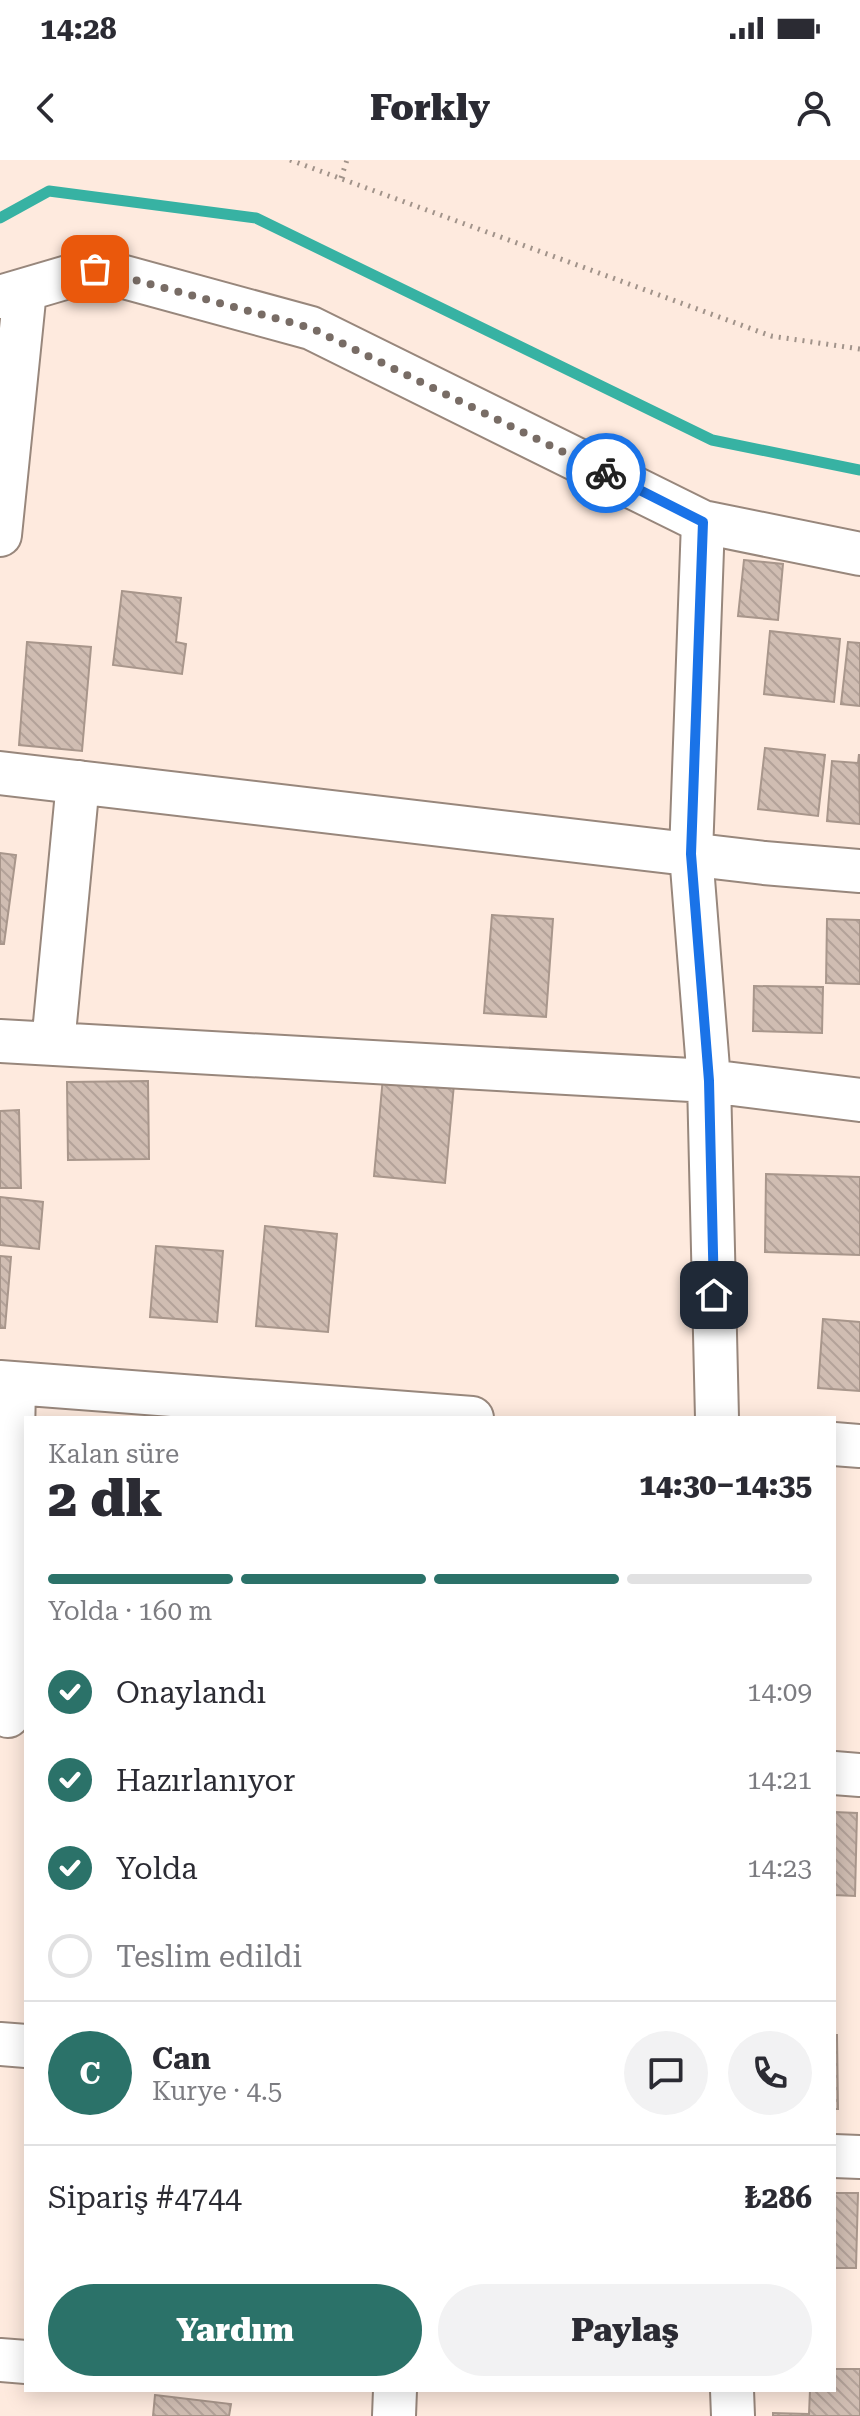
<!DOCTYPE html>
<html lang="tr">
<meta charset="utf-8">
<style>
body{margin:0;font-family:"Roboto Serif",serif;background:#f2f2f3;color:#2b2b33;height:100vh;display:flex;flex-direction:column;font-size:30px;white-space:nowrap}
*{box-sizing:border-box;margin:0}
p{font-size:26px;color:#7c7c81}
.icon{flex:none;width:44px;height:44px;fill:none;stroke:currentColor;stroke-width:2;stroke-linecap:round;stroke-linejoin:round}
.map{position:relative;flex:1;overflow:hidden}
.drawer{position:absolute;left:24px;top:1256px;width:812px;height:976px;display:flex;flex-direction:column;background:#fff;border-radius:0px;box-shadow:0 4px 20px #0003}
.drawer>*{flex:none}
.pin{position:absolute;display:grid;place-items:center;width:68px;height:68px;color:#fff;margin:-34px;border-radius:16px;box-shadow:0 4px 12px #0006}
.courier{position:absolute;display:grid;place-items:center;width:80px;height:80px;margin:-40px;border:6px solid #1a73e8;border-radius:50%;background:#fff;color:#222;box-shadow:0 2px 10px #0007}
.overview em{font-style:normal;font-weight:800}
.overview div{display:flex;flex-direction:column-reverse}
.overview{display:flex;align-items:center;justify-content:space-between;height:136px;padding:0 24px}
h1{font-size:52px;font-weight:800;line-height:60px}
.bar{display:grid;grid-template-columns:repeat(4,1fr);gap:12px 8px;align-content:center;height:96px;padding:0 24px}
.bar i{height:10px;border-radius:6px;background:#e1e1e2}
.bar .selected{background:#2b7269}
.bar p{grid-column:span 4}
.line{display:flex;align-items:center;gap:20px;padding:0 24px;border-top:2px solid #e1e1e2}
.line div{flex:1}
.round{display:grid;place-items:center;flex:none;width:84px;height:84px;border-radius:42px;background:#f2f2f3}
ol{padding:0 24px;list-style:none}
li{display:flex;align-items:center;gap:24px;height:88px}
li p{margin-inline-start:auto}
li .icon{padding:8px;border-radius:50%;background:#2b7269;color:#fff;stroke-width:4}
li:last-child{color:#7c7c81}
li i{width:44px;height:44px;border:4px solid #e1e1e2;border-radius:50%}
.action{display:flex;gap:16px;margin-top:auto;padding:16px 24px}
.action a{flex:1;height:92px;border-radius:48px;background:#2b7269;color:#fff;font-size:32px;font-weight:800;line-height:92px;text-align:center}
.action a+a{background:#f2f2f3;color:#2b2b33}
.status{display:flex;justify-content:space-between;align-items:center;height:56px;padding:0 40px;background:#fff;direction:ltr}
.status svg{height:22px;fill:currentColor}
header{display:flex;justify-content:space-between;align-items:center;height:104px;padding:0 24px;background:#fff;font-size:36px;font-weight:800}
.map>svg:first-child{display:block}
</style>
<div class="status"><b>14:28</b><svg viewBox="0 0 49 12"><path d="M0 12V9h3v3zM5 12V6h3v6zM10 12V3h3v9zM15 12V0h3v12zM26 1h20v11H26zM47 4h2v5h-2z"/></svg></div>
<header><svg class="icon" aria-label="back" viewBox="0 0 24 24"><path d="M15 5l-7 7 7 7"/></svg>Forkly<svg class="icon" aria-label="person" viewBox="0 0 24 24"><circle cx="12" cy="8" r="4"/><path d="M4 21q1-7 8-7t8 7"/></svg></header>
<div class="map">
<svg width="860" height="2256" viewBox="0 0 860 2256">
<defs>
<pattern id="building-back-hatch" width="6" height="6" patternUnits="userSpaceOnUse" patternTransform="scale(2)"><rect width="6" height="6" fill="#d0bdb2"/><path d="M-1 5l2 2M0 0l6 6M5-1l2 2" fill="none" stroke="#b3a299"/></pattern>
</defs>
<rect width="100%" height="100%" fill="#feeade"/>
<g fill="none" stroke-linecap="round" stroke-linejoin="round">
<!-- stream -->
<path stroke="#37b2a3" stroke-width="11" d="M0,58L49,31L256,58L712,280L860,310"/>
</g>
<!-- building -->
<path fill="url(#building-back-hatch)" stroke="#a8968b" stroke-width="2" d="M744,400L783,404L778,460L738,456Z
M122,431L181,438L176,482L186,484L182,514L113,505Z
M770,471L840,479L834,542L764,534Z
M27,482L91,487L82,591L19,585Z
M848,482L860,483V546L841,544Z
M765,588L825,595L818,656L758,649Z
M859,594L860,664L827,661L832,601L858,603Z
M0,693L16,695L4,784H0Z
M492,755L553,759L546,857L484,853Z
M827,759L860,760V824L826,823Z
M754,826L823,827L822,873L753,871Z
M383,917L454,924L445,1023L374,1016Z
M148,921L149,999L68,1000L67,922Z
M19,950L21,1028H0V951Z
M766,1014L860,1017V1095L765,1092Z
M0,1037L43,1042L39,1089L0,1085Z
M265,1066L337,1074L328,1172L256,1166Z
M156,1086L223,1091L217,1162L150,1157Z
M0,1096L11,1097L5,1168H0Z
M823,1159L860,1162V1231L818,1228Z
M834,1652L857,1653L855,1736L834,1735Z
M834,1875H837L838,1949H834Z
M834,2033H858L856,2108H834Z
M834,2209H860V2256H773V2253L809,2254L810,2230H834Z
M155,2235L231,2244L229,2256H153Z"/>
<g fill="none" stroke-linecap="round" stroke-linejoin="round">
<defs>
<path id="minor" d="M0,137L95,109L311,168L703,362L860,394
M703,362L691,694L709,921L717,1258
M0,375L25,130
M0,613L764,703L860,711
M0,881L709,921L860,940
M53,884L78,622
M0,1222L472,1258
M834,1284L860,1286
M8,1556L14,1223
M834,1613L860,1615
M0,1884L26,1886
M834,1996L860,1997
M0,2200L26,2202
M732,2230L733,2256
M394,2256L395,2230"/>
</defs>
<!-- minor casing -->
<use href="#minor" stroke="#98877c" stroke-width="46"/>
<!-- path -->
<path stroke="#a1938a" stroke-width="5" stroke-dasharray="2 6" stroke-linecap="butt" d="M290,0L771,176L860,189
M341,18L347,0"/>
<!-- minor -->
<use href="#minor" stroke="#fff" stroke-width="42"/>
</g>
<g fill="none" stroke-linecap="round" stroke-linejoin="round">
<!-- done -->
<path stroke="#786c65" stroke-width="8" stroke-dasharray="0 14.4" d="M95,109L311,168L606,313"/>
<!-- route -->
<path stroke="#1a73e8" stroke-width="10" d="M606,313L703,362L691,694L709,921L714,1135"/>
</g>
</svg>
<div class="pin" style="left:95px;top:109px;background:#ea580c"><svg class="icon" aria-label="bag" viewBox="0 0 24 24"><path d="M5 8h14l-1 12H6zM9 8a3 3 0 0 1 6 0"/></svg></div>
<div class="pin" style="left:714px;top:1135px;background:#1f2937"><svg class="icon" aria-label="home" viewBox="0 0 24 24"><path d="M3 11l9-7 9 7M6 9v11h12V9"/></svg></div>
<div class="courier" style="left:606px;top:313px"><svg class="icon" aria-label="bike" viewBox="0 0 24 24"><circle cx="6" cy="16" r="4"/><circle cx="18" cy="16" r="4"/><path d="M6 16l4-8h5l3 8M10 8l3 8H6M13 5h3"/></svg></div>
<section class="drawer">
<div class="overview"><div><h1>2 dk</h1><p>Kalan süre</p></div><em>14:30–14:35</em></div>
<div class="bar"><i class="selected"></i><i class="selected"></i><i class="selected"></i><i></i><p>Yolda · 160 m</p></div>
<ol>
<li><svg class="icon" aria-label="check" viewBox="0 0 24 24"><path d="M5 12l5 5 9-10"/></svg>Onaylandı<p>14:09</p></li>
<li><svg class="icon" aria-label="check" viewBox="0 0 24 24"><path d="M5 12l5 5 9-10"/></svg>Hazırlanıyor<p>14:21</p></li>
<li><svg class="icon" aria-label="check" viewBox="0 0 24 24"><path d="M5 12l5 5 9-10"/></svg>Yolda<p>14:23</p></li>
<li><i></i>Teslim edildi</li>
</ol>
<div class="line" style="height:144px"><b class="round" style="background:#2b7269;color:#fff">C</b><div><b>Can</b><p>Kurye · 4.5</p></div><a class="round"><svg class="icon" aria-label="chat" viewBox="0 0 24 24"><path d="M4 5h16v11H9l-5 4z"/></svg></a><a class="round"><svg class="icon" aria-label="phone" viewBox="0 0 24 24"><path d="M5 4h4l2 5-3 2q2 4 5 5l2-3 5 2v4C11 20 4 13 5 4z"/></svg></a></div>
<div class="line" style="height:104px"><div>Sipariş #4744</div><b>₺286</b></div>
<div class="action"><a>Yardım</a><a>Paylaş</a></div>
</section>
</div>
